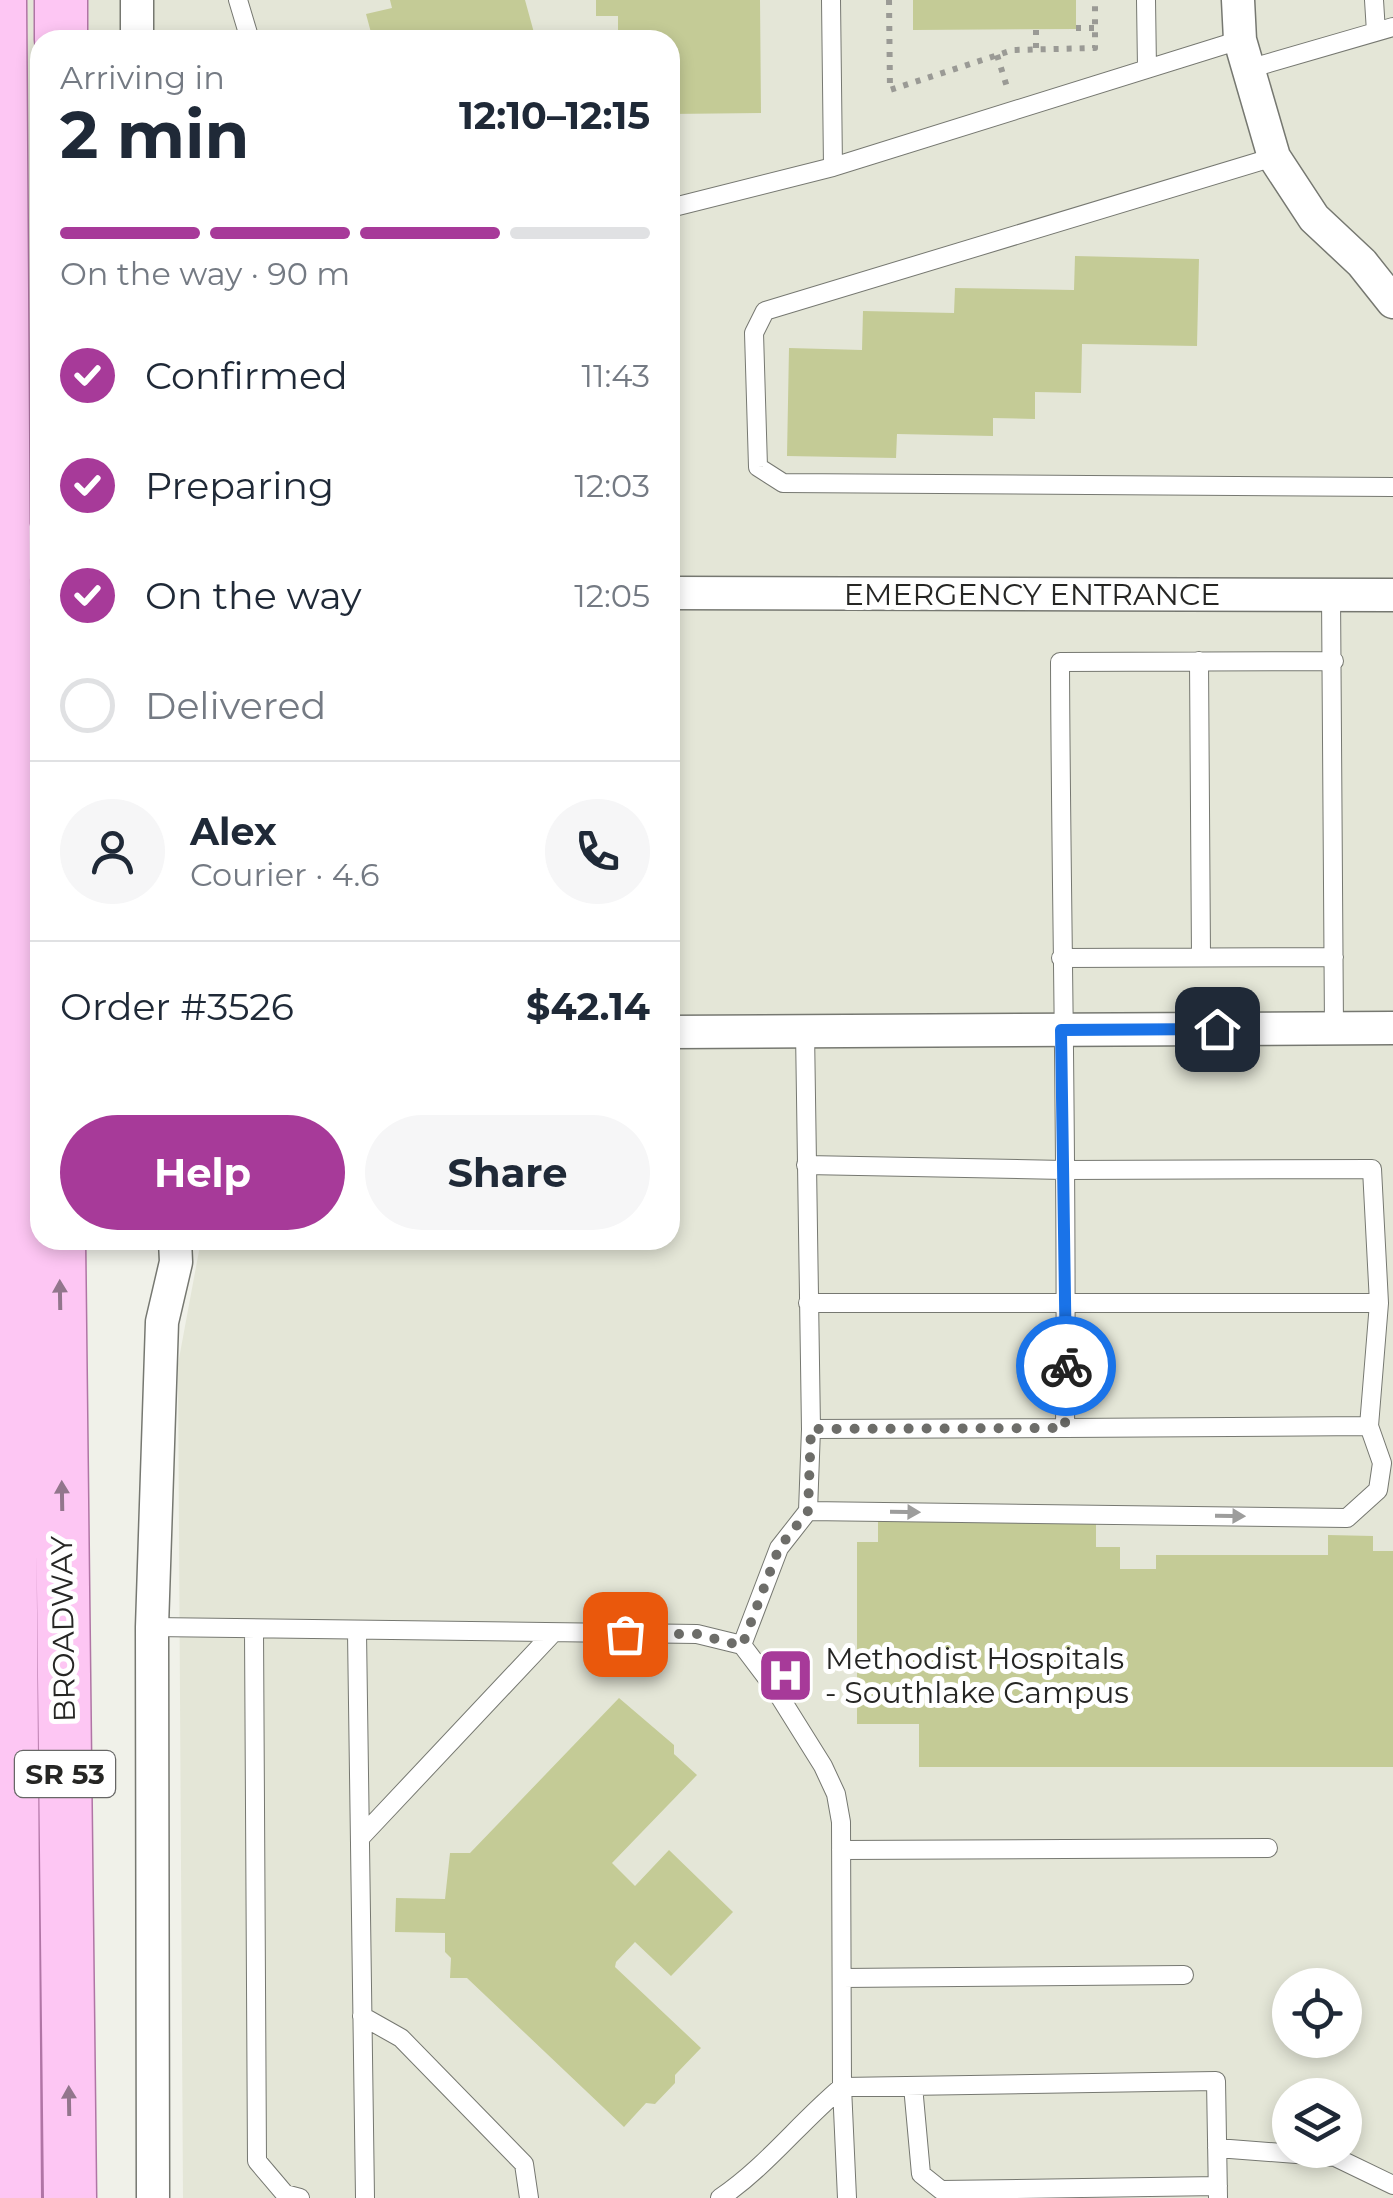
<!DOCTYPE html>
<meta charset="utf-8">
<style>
body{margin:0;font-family:Montserrat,sans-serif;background:#f6f6f7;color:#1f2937;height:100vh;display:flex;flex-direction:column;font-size:38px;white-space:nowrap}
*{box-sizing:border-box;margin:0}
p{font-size:32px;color:#747a83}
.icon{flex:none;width:55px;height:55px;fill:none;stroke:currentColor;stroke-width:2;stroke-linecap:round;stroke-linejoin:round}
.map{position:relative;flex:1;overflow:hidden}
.side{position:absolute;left:30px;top:30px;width:650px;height:1220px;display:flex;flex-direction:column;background:#fff;border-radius:30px;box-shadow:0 5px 15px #0003}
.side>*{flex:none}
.buttons{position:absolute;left:1272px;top:1968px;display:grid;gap:20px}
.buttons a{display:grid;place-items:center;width:90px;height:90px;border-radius:50%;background:#fff;box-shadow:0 5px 15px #0003;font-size:50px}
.pin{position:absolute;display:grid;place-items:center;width:85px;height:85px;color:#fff;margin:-42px;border-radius:20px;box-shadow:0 5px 15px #0006}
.courier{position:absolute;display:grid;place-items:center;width:100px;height:100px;margin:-50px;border:8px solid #1a73e8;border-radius:50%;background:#fff;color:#222;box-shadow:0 2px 12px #0007}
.head em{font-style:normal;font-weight:700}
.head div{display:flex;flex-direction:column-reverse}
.head{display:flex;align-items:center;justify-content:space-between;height:170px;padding:0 30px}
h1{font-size:65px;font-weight:700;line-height:75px}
.bar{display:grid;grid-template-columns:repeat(4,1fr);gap:15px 10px;align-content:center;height:120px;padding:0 30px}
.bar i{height:12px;border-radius:8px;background:#e0e1e3}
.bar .selected{background:#a73a99}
.bar p{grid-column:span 4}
.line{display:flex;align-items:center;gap:25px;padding:0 30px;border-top:2px solid #e0e1e3}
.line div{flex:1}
.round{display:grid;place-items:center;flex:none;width:105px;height:105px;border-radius:52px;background:#f6f6f7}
ol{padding:0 30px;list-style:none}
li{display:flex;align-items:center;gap:30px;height:110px}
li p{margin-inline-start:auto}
li .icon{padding:10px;border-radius:50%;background:#a73a99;color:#fff;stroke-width:4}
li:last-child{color:#747a83}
li i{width:55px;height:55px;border:5px solid #e0e1e3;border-radius:50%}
.primary-button{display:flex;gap:20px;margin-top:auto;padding:20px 30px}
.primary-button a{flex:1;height:115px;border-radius:60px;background:#a73a99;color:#fff;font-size:40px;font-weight:700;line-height:115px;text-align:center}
.primary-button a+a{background:#f6f6f7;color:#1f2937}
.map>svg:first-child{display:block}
</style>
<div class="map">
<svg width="1393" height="2198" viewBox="0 0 1393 2198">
<rect width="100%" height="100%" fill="#f0f1e9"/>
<!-- built -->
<path fill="#e4e6d7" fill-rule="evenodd" d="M0,0H1393V2198H183L178,1364L201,1240H670V40H40V581L0,578ZM1290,1985H1345V2040H1290ZM1290,2095H1345V2150H1290Z"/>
<!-- building -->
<path fill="#c4cb96" d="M390,0H525L536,40H373L366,14L392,8Z
M596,0H760L761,113L670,114V40H618V16H596Z
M913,0H1076V29L913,30Z
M1075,256L1199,259L1197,346L1082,344L1081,393L1035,392V419L993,418V436L897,434L896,458L787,456L789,348L862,350L863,311L954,313L955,288L1074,290Z
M878,1518H1096V1547H1120V1569H1156V1555H1328V1535L1373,1536V1551H1393V1767H919V1724H857V1542H878Z
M619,1698L674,1745V1754L697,1775L612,1863L635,1886L669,1850L733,1912L671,1976L635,1942L616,1962L615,1967L701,2048L675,2075V2083L655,2104L646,2103L624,2127L467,1978H450L451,1958L445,1952V1933L395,1932L396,1898L445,1899L450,1853H470Z"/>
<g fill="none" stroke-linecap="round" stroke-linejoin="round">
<defs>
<path id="lane" d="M238,0L250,40
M831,0L833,167
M1146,0L1147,68
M1374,0L1376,32
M1248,69L1393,27
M1274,157L765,311L754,333L758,467L783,483L1393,487
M670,208L833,167L1240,40
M1331,594L1334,1029
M1199,661L1201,957
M1061,958L1334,957
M806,1165L1064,1170L1372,1169L1379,1303L1369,1426L1065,1428C1068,1173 1061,917 1060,662L1334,661
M808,1303H1379
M811,1429L1065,1428
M808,1511L1347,1518L1378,1490L1382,1463L1369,1426
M152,1627L697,1634L742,1645L773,1686L823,1766L836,1794L841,1822L842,2087L847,2198
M254,1630L257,2161L285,2194L300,2198
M357,1632L365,2198
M742,1645L779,1548L808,1511L811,1429L805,1031
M362,1836L553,1633
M841,1850L1268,1848
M842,1978L1184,1975
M362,2016L401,2038L524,2164L529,2198
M913,2086L921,2174L941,2190L1218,2186
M1217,2148L1335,2157L1393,2185
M720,2198C766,2167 799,2123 842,2087L1216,2081L1218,2198"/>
<path id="street" d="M137,0V40
M1238,0L1240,40L1274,157L1314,218L1362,263L1393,302
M10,516L19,545L40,567
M670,593L1393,595
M0,1032L40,1033
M670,1032L1393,1028
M153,2198L152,1627L162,1322L176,1262L175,1240"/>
<path id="primary" d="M0,0L15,2198
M61,40V0
M59,1240L70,2198"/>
</defs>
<!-- lane casing -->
<use href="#lane" stroke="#767871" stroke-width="20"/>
<!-- street casing -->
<use href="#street" stroke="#767871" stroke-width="35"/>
<!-- primary casing -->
<use href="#primary" stroke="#b075a5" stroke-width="55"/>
<!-- path -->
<path stroke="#9a9a95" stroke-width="6" stroke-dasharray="5 8" stroke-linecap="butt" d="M889,0L890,90L1013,50L1095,48V0
M1076,28H1095
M1036,30V49
M997,55L1007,87"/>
<!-- lane -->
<use href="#lane" stroke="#fff" stroke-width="18"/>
<!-- street -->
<use href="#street" stroke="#fff" stroke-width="32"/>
<!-- primary -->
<use href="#primary" stroke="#fdc6f3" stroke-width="52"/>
</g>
<!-- one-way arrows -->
<defs><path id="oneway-solid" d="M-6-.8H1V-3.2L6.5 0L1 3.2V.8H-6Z" transform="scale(2.5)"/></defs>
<g fill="#92768c">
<use href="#oneway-solid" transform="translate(60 1295) rotate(-91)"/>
<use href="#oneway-solid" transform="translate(62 1496) rotate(-91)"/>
<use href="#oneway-solid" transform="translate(69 2101) rotate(-91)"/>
</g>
<g fill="#9d9d9c">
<use href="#oneway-solid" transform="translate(905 1512) rotate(1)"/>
<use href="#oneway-solid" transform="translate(1230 1516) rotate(1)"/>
</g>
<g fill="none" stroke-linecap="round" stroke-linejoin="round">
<!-- done -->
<path stroke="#6d6d69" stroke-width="10" stroke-dasharray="0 18" d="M625,1634H697L742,1646L779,1548L808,1511L811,1429L1065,1428L1066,1366"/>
<!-- route -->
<path stroke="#1a73e8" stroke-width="12" d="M1066,1366L1061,1030L1217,1029"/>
</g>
<!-- icons -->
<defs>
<symbol id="hospital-square" viewBox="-11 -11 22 22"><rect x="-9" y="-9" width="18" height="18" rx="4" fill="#a73a99" stroke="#fff"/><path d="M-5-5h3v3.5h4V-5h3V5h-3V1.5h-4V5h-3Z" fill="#fff"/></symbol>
</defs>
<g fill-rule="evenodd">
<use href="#hospital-square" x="754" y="1644" width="63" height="63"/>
</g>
<g text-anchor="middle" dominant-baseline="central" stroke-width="10" stroke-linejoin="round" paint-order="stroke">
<!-- shield labels -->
<rect fill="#fff" stroke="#676766" stroke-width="2.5" x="15" y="1751" width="100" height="46" rx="8"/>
<g font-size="28" font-weight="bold" fill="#262624">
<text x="65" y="1774">SR 53</text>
</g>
<!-- street labels -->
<g font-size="30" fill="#262624" stroke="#fff">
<text x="1032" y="594">EMERGENCY ENTRANCE</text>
<text transform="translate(63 1629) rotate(-91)">BROADWAY</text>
</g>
<!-- poi labels -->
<g font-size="30" fill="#262624" stroke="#fff" text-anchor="start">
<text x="825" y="1658">Methodist Hospitals<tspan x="825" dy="34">- Southlake Campus</tspan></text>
</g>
</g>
</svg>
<div class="buttons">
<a><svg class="icon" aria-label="locate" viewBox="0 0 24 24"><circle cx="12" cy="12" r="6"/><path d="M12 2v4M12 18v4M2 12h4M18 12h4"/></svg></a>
<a><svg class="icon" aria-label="layers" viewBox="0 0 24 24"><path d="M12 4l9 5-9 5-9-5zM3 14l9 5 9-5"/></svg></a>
</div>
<div class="pin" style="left:625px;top:1634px;background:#ea580c"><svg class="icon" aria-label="bag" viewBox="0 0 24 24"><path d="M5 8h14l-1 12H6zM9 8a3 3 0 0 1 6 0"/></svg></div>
<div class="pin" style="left:1217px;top:1029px;background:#1f2937"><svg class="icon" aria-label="home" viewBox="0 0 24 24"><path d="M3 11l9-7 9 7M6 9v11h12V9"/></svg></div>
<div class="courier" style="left:1066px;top:1366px"><svg class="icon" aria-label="bike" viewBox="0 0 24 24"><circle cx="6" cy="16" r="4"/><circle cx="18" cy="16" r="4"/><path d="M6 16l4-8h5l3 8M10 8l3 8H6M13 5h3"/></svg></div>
<section class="side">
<div class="head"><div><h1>2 min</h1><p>Arriving in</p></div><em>12:10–12:15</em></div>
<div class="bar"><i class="selected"></i><i class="selected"></i><i class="selected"></i><i></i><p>On the way · 90 m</p></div>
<ol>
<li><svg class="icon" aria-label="check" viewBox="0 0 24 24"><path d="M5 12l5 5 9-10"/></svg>Confirmed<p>11:43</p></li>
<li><svg class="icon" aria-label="check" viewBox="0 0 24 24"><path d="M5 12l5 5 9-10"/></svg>Preparing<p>12:03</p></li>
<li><svg class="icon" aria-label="check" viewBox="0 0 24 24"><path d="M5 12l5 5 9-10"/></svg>On the way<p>12:05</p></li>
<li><i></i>Delivered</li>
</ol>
<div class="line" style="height:180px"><a class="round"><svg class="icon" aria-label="person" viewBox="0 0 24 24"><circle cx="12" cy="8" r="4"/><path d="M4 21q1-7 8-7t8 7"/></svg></a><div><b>Alex</b><p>Courier · 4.6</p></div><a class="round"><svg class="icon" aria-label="phone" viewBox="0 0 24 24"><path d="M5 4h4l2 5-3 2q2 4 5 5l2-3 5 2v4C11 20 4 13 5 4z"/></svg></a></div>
<div class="line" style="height:130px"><div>Order #3526</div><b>$42.14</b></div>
<div class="primary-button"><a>Help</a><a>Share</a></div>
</section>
</div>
